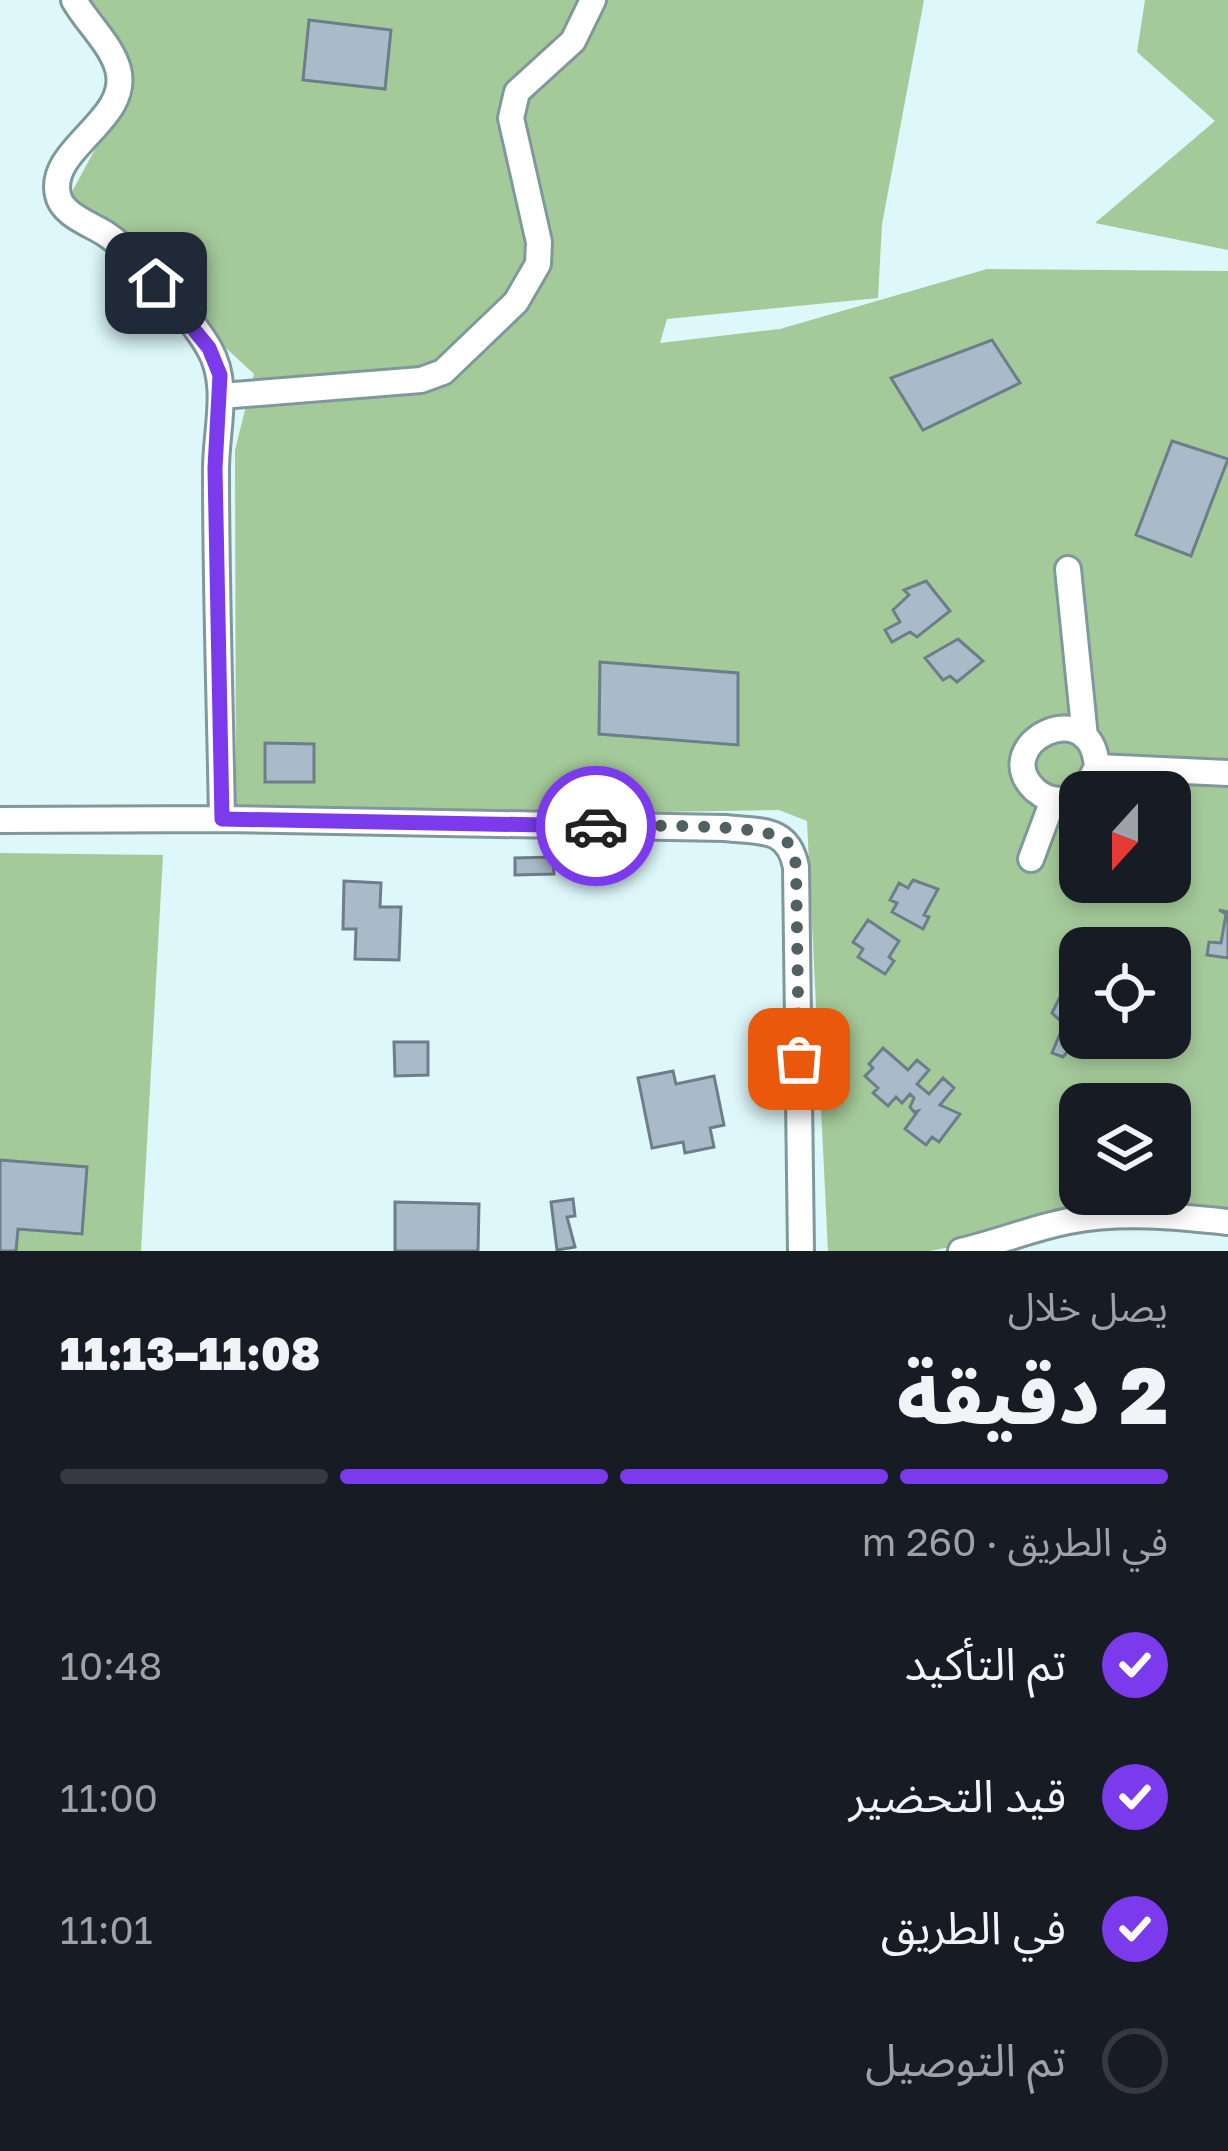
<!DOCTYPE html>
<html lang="ar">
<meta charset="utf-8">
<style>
body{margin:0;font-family:"Golos Text","Noto Sans Arabic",sans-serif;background:#242831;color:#f1f3f6;direction:rtl;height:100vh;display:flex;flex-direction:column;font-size:45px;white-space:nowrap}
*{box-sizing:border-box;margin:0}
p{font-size:39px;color:#9ea1a6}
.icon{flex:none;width:66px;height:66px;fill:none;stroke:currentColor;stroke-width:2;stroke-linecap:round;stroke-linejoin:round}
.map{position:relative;height:1251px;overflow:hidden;direction:ltr}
.sheet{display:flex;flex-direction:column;background:#171b24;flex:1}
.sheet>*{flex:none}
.needle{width:78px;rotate:201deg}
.buttons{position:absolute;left:1059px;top:771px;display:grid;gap:24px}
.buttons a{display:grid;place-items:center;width:132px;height:132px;border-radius:24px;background:#171b24;box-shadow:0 6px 18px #0003;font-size:60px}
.pin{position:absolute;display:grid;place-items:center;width:102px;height:102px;color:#fff;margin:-51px;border-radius:24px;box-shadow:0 6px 18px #0006}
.courier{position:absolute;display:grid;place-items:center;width:120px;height:120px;margin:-60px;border:9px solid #7c3aed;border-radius:50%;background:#fff;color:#222;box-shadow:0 3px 15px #0007}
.head em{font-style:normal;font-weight:800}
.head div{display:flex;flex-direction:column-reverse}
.head{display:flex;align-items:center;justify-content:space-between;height:204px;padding:0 60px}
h1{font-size:78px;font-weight:800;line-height:90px}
.bar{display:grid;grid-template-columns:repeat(4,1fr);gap:18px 12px;align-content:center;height:144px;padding:0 60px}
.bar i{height:15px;border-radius:9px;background:#363941}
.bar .selected{background:#7c3aed}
.bar p{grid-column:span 4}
ol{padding:0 60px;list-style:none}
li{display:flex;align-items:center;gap:36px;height:132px}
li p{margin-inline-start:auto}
li .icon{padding:12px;border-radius:50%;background:#7c3aed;color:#fff;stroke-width:4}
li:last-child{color:#9ea1a6}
li i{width:66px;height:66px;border:6px solid #363941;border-radius:50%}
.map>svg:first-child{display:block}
</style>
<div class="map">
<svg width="1228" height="1251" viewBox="0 0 1228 1251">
<rect width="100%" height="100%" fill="#ddf7fa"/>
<!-- green -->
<path fill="#a5ca9a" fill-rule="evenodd" d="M68,0H924L882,224L878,298L667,319L660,343L780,329L987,269L1228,271V1215L1098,1198L1063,1227L929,1251H828L807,821L779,810L236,819L235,450L254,374L67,201L121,101ZM1080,792H1170V882H1080ZM1080,948H1170V1038H1080ZM1080,1104H1170V1194H1080Z
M1145,0H1228V250L1095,223L1215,121L1137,52Z
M0,853L163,855L141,1251H0Z"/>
<!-- building -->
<path fill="#a9bbc9" stroke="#6d7e8a" stroke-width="3" d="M309,20L391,30L385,89L303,80Z
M992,340L1020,383L923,430L891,378Z
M1172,441L1228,459L1191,556L1136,535Z
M926,581L950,611L917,637L910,632L892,642L885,630L900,622L893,610L909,595L904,590Z
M958,639L983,661L957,682L950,676L943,680L925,658Z
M600,662L738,673V745L599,734Z
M265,743L314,744V782H265Z
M553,857L554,874L515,875V858Z
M913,880L938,889L924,915L929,917L923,929L892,912L897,903L890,900L899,883L908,888Z
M344,881L381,883L380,907H401L399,960L355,959L356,929H343Z
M1219,910L1228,912V958L1207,955L1209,942L1221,943L1226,914Z
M868,920L899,941L889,957L894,961L885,974L858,957L863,949L853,942Z
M1059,999L1075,1014L1080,999V1038H1094L1092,1042L1083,1039L1077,1054L1068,1051L1063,1057L1052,1053L1064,1024L1052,1013Z
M394,1042H428V1075L395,1076Z
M883,1048L908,1070L917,1060L929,1070L917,1084L929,1094L943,1078L954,1088L940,1105L960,1114L939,1142L932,1137L926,1145L905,1129L918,1111L914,1112L910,1107L914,1098L910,1094L902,1103L896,1097L888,1106L873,1093L878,1088L865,1076L873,1068L869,1064Z
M673,1071L676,1084L714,1076L724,1125L710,1128L714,1147L685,1153L683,1142L652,1148L638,1078Z
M0,1160L87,1167L82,1234L18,1229L16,1251H0Z
M573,1199L575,1216L567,1217L575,1247L557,1250L551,1202Z
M395,1202L479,1204L478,1251H395Z"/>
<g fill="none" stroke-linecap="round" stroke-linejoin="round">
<defs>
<path id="street" d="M74,0C87,23 111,44 118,69C132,120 47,148 58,195C62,215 91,224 106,234C136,254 191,317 209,348C231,385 215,433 216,473C216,589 220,704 222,819
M221,396L421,380L443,372L516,302L538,264L539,242L511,118L517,92L573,41L593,0
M1068,569L1085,737
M1097,767L1228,773
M1080,795C1064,802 1049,802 1035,790C987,745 1092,690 1097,767L1084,792
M0,820L222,819L725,828C760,832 788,826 796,867L801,1251
M1031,859L1053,800
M961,1251C997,1243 1032,1228 1069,1221C1121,1211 1175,1216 1228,1222"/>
</defs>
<!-- street casing -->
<use href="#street" stroke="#7f989b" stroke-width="30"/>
<!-- street -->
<use href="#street" stroke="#fff" stroke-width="24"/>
</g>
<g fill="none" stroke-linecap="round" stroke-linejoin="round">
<!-- done -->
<path stroke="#516062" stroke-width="12" stroke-dasharray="0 21.6" d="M596,826C628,826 768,822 786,841C793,847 795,858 796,867L799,1059"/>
<!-- route -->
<path stroke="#7c3aed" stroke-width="15" d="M156,283L209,348L220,375L215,468L222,819L596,826"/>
</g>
</svg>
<div class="buttons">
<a><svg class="needle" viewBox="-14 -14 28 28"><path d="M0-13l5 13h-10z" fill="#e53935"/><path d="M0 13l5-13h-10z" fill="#9ea1a6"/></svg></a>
<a><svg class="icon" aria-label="locate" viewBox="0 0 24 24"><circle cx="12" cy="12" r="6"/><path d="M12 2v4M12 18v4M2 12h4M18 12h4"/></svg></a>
<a><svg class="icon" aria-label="layers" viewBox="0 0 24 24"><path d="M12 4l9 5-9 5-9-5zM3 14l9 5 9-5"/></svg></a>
</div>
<div class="pin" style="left:799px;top:1059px;background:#ea580c"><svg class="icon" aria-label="bag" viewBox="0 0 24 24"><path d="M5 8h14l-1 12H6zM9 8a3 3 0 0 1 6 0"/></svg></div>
<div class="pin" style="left:156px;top:283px;background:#1f2937"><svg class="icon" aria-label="home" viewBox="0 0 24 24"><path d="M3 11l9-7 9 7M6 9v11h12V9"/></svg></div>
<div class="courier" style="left:596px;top:826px"><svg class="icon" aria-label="car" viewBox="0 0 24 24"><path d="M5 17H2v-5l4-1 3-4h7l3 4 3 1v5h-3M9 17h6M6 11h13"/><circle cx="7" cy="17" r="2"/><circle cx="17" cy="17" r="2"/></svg></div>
</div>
<section class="sheet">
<div class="head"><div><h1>2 دقيقة</h1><p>يصل خلال</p></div><em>11:08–11:13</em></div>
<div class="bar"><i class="selected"></i><i class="selected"></i><i class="selected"></i><i></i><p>في الطريق · 260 m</p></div>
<ol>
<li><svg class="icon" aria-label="check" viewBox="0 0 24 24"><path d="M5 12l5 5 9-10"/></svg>تم التأكيد<p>10:48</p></li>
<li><svg class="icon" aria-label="check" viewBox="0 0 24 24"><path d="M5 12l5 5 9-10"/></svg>قيد التحضير<p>11:00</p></li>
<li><svg class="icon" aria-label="check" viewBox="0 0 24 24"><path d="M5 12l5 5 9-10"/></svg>في الطريق<p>11:01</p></li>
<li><i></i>تم التوصيل</li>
</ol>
</section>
